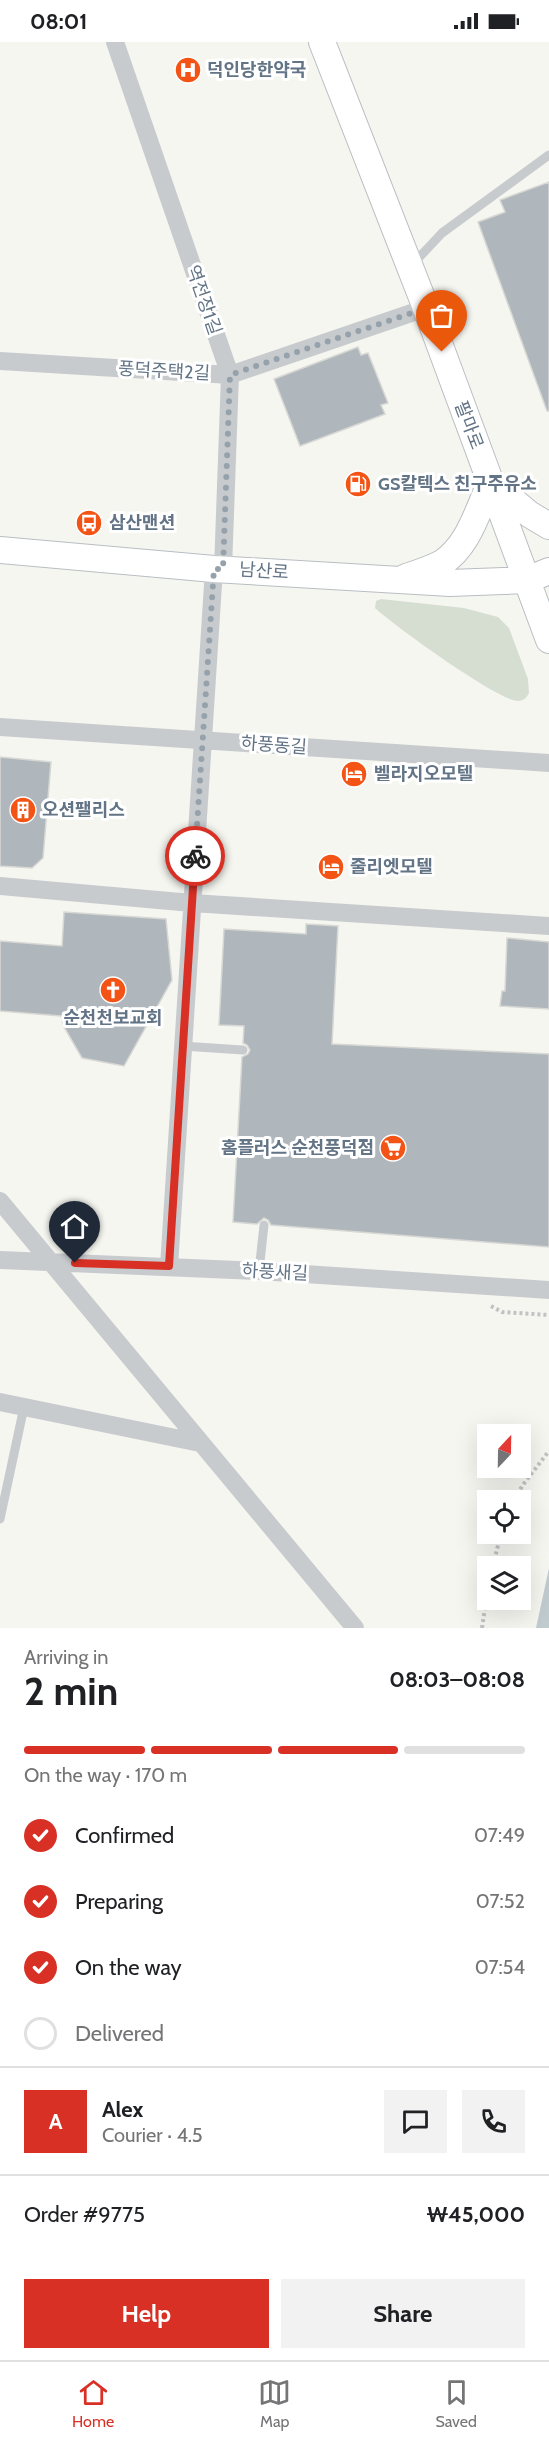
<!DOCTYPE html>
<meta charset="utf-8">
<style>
body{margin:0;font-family:Cabin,"Noto Sans KR",sans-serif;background:#f2f2f2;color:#202124;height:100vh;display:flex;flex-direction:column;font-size:22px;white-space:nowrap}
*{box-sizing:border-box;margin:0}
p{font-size:20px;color:#757577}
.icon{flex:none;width:33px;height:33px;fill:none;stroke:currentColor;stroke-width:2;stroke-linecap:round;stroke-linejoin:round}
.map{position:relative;height:1586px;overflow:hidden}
.sheet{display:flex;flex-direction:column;background:#fff;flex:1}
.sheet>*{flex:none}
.needle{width:39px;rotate:22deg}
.controls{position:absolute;left:477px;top:1382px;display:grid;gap:12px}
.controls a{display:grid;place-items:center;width:54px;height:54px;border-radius:0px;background:#fff;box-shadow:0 6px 24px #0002;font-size:30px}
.pin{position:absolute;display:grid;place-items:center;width:51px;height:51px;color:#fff;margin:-62px -26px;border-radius:50% 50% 50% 0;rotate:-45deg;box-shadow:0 0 6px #0007}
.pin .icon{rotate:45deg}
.courier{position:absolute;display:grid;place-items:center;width:60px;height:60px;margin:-30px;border:4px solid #d93025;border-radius:50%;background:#fff;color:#222;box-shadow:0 2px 8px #0007}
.overview em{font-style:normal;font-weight:800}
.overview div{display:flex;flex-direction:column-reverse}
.overview{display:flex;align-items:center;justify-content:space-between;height:102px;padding:0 24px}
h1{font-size:39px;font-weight:800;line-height:45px}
.bar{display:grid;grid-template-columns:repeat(4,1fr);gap:9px 6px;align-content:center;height:72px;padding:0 24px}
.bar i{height:8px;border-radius:4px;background:#e0e0e0}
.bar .selected{background:#d93025}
.bar p{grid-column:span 4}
.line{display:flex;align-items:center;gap:15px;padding:0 24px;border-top:2px solid #e0e0e0}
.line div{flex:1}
.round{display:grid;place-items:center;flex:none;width:63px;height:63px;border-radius:0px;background:#f2f2f2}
ol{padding:0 24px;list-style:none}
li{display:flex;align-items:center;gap:18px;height:66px}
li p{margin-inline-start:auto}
li .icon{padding:6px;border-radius:50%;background:#d93025;color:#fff;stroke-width:4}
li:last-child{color:#757577}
li i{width:33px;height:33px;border:3px solid #e0e0e0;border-radius:50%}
.primary-button{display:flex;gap:12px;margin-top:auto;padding:12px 24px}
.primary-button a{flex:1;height:69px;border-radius:0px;background:#d93025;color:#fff;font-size:24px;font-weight:800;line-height:69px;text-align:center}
.primary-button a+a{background:#f2f2f2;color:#202124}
.status{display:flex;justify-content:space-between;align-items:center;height:42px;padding:0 30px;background:#fff;direction:ltr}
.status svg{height:16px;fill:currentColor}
.tab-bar{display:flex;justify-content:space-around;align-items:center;height:84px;border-top:2px solid #e0e0e0;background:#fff;font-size:16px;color:#757577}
.tab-bar a{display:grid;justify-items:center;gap:3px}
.tab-bar .selected{color:#d93025}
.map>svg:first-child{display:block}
</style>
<div class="status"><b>08:01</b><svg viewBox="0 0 49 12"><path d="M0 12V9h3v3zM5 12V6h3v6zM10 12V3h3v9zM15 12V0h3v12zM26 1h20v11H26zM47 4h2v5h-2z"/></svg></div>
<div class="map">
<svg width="549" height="1586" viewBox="0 0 549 1586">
<rect width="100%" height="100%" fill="#f6f6f1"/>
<!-- green -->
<path fill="#d6ded2" d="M381,557L464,566L498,575L509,586L528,637L529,651C527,655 524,659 518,659C498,659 393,583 375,566L376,559Z"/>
<!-- water -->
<path fill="#c0cbd0" d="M549,1526V1586H536Z"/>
<!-- building -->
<path fill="#afb7bd" stroke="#d7d7d4" stroke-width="1.5" d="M549,140V369H547L478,180L505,170L500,158Z
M358,305L361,313L368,311L388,361L381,363L385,372L300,404L274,337Z
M0,715L51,720L43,816L32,826L0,824Z
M64,870L166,877L172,938L124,1024L82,1016L64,985L61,974L0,969V899L62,904Z
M306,882L338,884L332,1002L549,1012V1205L271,1183L268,1178L264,1176L257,1182L233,1180L242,1015L248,1012L250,1008L247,1003L243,1001L244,984L219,983L224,887L306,892Z
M507,896L549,900V967L500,964L502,949H505Z"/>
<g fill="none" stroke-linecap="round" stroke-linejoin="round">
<defs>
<path id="secondary" d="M322,0L426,266L549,598
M493,442L529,472L549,484
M0,508L214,527L450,541L527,538L549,529
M406,535C418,531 431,527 442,521C469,504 478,467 491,440"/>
</defs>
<!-- secondary casing -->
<use href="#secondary" stroke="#b9bec3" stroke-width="28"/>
<!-- path -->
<path stroke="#c0c2c4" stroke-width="4" stroke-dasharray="3 3" stroke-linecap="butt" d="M491,1264L502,1270L549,1273
M515,1458L522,1444L549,1409
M493,1524L501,1491
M482,1586L488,1546"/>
<!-- lane -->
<path stroke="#c8cbce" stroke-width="9" d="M412,223L442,191L549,113
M182,1004L243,1008
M259,1229L264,1183
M0,1477L24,1365"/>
<!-- street -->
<path stroke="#c8cbce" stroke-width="18" d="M115,0L230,333L223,527
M0,319L230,333L426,266
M0,685L549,721
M0,844L192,861L549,884
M0,1159L355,1586
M0,1218L259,1229L549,1248
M169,1224L214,527
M0,1360L200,1401"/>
<!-- secondary -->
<use href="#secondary" stroke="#fff" stroke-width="26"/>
</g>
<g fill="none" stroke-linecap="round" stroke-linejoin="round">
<!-- done -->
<path stroke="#96a2ab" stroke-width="6" stroke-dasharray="0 10.8" d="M195,814L214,527H223L230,333L426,266L442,310"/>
<!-- route -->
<path stroke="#d93025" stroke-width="8" d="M75,1221L169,1224L195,814"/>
</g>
<!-- icons -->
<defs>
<symbol id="hospital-disc" viewBox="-11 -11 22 22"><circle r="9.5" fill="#f35315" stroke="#fff"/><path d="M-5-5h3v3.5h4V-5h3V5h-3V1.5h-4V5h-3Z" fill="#fff"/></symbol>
<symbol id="fuel-disc" viewBox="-11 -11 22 22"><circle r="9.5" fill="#f35315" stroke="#fff"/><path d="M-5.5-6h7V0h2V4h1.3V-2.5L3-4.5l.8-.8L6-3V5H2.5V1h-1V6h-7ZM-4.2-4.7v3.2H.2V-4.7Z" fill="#fff"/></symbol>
<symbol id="bus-disc" viewBox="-11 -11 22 22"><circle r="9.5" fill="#f35315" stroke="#fff"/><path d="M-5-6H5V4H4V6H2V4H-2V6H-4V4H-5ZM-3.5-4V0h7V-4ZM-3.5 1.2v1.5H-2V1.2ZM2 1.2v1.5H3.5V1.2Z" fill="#fff"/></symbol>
<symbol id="hotel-disc" viewBox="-11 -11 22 22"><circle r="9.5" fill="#f35315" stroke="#fff"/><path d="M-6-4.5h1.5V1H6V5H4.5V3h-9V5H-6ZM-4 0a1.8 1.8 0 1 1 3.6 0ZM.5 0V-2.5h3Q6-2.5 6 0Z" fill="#fff"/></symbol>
<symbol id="building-disc" viewBox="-11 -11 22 22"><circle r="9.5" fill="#f35315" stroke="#fff"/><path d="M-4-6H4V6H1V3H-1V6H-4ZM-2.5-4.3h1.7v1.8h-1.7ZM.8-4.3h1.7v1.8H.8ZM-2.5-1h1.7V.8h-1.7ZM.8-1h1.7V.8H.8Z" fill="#fff"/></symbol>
<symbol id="church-disc" viewBox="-11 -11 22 22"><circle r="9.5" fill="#f35315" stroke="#fff"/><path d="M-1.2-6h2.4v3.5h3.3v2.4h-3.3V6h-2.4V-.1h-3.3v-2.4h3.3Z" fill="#fff"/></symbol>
<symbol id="supermarket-disc" viewBox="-11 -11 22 22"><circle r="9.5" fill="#f35315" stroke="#fff"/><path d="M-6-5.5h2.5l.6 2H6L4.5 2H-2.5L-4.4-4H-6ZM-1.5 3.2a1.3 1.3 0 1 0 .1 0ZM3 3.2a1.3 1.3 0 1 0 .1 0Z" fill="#fff"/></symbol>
</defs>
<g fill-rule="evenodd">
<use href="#hospital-disc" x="173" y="13" width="30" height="30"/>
<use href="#fuel-disc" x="343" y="427" width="30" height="30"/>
<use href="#bus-disc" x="74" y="466" width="30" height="30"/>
<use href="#hotel-disc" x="339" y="717" width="30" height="30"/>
<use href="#building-disc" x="8" y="753" width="30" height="30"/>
<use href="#hotel-disc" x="316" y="810" width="30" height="30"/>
<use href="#church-disc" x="98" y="933" width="30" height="30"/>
<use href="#supermarket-disc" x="378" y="1091" width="30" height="30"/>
</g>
<g text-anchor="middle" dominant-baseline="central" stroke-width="6" stroke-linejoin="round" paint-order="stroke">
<!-- poi labels -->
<g font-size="18" font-weight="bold" fill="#627486" stroke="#fff" text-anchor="start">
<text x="207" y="28">덕인당한약국</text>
<text x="378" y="442">GS칼텍스 친구주유소</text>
<text x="109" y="481">삼산맨션</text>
<text x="374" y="732">벨라지오모텔</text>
<text x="42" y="768">오션팰리스</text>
<text x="350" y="825">줄리엣모텔</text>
<text x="113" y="976" text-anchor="middle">순천천보교회</text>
<text x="374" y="1106" text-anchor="end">홈플러스 순천풍덕점</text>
</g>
<!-- street labels -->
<g font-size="18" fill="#627486" stroke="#fff">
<text transform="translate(204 258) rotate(71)">역전장1길</text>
<text transform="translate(164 329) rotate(3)">풍덕주택2길</text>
<text transform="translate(469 383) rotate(69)">팔마로</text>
<text transform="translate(264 529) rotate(4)">남산로</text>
<text transform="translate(274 703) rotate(4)">하풍동길</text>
<text transform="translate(275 1230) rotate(3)">하풍새길</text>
</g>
</g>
</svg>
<div class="controls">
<a><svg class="needle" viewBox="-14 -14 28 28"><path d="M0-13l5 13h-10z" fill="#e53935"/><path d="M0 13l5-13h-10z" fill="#757577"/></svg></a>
<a><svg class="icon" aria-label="locate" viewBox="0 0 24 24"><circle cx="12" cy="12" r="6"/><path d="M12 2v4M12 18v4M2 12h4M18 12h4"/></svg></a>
<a><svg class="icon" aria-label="layers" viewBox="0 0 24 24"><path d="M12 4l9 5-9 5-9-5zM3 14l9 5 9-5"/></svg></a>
</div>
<div class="pin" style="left:442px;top:310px;background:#ea580c"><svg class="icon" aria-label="bag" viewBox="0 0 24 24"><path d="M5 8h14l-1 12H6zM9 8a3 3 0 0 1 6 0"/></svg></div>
<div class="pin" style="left:75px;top:1221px;background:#1f2937"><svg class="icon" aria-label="home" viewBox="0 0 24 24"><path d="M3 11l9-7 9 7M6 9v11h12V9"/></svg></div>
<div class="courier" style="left:195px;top:814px"><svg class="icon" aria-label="bike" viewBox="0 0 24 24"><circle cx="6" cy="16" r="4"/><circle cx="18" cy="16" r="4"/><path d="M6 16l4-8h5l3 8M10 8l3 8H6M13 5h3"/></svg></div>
</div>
<section class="sheet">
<div class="overview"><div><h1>2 min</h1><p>Arriving in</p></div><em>08:03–08:08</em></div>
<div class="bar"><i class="selected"></i><i class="selected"></i><i class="selected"></i><i></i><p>On the way · 170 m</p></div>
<ol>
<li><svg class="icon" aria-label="check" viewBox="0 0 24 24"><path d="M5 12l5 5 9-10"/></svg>Confirmed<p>07:49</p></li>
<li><svg class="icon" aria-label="check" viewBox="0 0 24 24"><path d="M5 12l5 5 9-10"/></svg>Preparing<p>07:52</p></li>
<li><svg class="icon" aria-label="check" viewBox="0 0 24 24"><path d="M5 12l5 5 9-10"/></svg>On the way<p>07:54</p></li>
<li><i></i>Delivered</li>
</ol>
<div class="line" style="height:108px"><b class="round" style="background:#d93025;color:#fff">A</b><div><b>Alex</b><p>Courier · 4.5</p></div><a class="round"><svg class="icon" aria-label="chat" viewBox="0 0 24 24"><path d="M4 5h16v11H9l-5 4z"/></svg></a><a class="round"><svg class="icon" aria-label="phone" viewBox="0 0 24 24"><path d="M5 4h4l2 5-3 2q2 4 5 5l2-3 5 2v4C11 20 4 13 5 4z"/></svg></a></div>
<div class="line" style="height:78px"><div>Order #9775</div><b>₩45,000</b></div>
<div class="primary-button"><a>Help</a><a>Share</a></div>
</section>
<nav class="tab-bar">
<a class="selected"><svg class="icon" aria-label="home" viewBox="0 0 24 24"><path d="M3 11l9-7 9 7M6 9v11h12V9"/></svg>Home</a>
<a><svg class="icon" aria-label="map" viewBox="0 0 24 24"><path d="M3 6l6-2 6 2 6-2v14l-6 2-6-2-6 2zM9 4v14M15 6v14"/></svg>Map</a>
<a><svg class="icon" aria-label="saved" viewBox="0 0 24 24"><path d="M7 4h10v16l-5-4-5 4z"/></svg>Saved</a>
</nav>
